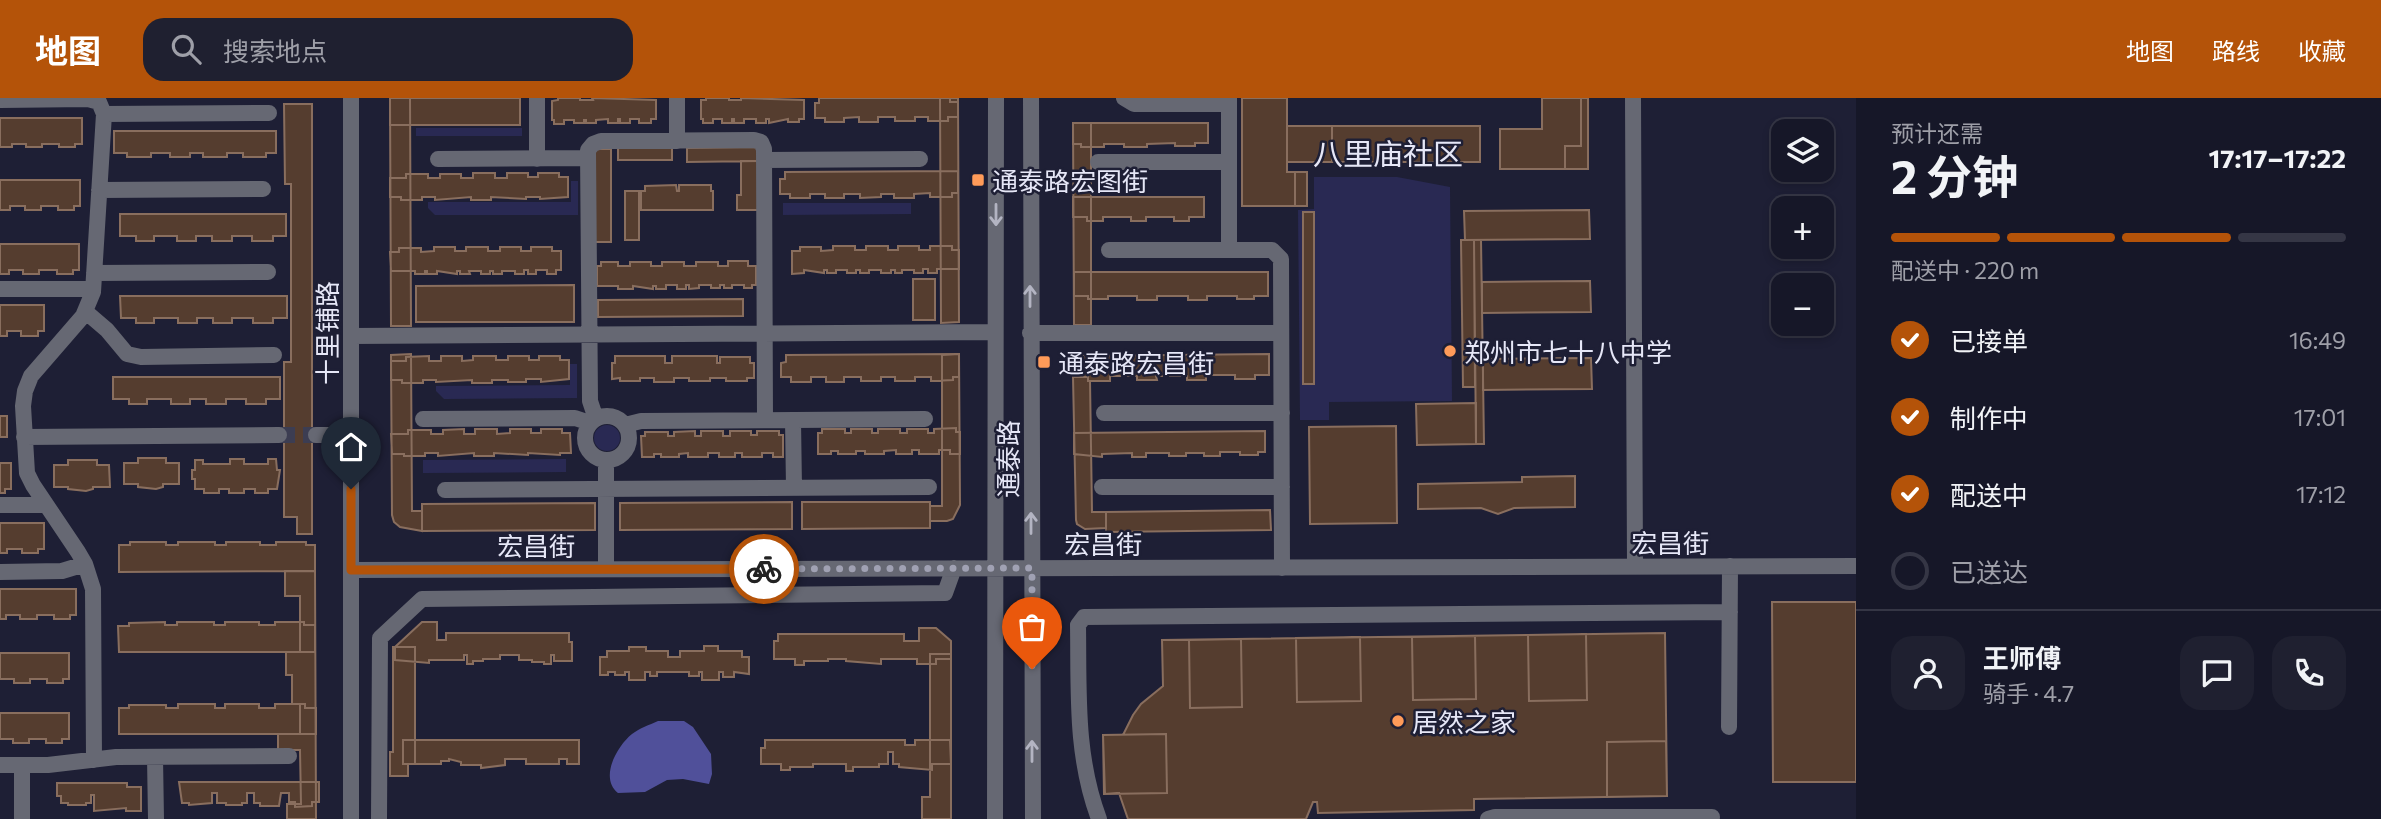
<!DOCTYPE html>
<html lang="zh">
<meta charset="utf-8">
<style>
body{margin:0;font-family:Commissioner,"Noto Sans SC",sans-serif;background:#1f2030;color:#f1f3f6;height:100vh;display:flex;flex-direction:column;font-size:26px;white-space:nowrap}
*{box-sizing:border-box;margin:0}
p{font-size:23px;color:#9e9fa8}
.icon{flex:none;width:38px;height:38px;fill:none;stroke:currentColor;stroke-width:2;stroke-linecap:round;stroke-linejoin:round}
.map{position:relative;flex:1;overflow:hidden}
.sheet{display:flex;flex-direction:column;background:#161728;width:525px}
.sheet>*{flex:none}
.fabs{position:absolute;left:1771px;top:21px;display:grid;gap:14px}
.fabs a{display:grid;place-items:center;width:63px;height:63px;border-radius:14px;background:#161728;box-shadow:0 4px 10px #0003,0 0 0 2px #353645;font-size:35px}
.pin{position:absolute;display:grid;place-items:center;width:60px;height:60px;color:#fff;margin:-72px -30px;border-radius:50% 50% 50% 0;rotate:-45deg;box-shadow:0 0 7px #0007}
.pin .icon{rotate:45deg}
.courier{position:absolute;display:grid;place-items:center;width:70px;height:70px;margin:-35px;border:5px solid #b45309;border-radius:50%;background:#fff;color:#222;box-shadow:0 2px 9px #0007}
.headline em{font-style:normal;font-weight:700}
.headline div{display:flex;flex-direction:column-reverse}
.headline{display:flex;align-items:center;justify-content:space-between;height:119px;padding:0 35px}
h1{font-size:46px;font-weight:700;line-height:52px}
.bar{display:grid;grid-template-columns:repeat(4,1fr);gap:10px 7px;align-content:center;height:84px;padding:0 35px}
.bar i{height:9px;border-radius:5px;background:#353645}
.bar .selected{background:#b45309}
.bar p{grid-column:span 4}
.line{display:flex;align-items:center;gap:18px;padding:0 35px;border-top:2px solid #353645}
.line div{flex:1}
.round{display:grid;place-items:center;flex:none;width:74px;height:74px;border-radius:21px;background:#1f2030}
ol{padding:0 35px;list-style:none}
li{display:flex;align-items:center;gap:21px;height:77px}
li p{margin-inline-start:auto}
li .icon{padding:7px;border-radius:50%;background:#b45309;color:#fff;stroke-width:4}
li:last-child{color:#9e9fa8}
li i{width:38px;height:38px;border:4px solid #353645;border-radius:50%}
header{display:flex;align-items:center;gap:42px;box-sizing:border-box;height:98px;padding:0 35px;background:#b45309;color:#fff}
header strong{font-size:33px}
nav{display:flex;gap:38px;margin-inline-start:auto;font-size:24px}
.search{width:490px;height:63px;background:#1f2030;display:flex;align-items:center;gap:18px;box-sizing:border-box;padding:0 24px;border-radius:21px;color:#9e9fa8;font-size:26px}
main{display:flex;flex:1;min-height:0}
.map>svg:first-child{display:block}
</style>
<header>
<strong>地图</strong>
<div class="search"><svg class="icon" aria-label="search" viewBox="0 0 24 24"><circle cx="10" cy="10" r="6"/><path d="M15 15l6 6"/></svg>搜索地点</div>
<nav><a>地图</a><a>路线</a><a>收藏</a></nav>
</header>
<main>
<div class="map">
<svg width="1856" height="721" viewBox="0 0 1856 721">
<rect width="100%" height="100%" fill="#1e1f35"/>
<!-- green -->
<path fill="#292953" d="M416,30H522V38H416Z
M1314,79H1397L1450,89L1452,303L1329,304V322H1300L1298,112L1314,111Z
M571,83H578V117H435L428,110V104H571Z
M783,105H911V116L783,117Z
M570,266H577V300L444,301L436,293V288L570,287Z
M594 340a13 13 0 1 1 26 0a13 13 0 1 1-26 0Z
M566,361V374L423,375V362Z"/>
<!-- water -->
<path fill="#50509a" d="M658,623H684L693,629L711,656L712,676L709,686L683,681L667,682L645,694L618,695C599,680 617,648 632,636C640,630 649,627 658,623Z"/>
<!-- building -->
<path fill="#553d2f" stroke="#896e5e" stroke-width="2" d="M390,0H410L411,228H391Z
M390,0H520V27H390Z
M558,0H580V2H593L592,0L656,2V21H651V25H639V21H630V25H620V21H618V25H608V21L596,22V25H586V22H584V25H574V22H564V26H554V22H552V3L558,2Z
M706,0H729V2H741V0L804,2V21H799V24H788V21L769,25V21H766V25H756V21H744V25H734V21H732V25H722V21H713V25H703V21H701V2H706Z
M819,0H950V4H958V19H948V23H928V19H915V23H895V19H878V24H859V19L844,20V24H825V20H815V5H819Z
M940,0H958L959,224L941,225Z
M1242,0H1287V74H1295V108H1242Z
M1542,0H1581V48H1565V71H1500V31H1542Z
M1581,0H1588V71H1565V48H1581Z
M284,6H312V436H297V419H284V264H291V86H285Z
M0,20H82V46H75V49H59V46H42V49H26V46H12V49H0Z
M1073,25H1091V227H1074Z
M1073,25H1208V45H1195V48H1175V45L1147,46V49H1124V46H1104V49H1081V46H1073Z
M1287,28H1332V64H1287Z
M1332,28H1480V64H1332Z
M114,33H276V55H266V59H243V55H227V59H203V55H190V59H170V55H151V59H127V55H114Z
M758,49V63L687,64V50Z
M618,50H672V62H618Z
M594,51H611V144H594Z
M741,63H758V112H737V97H741Z
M958,73V95H952V99H930V95L914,96V100H894V96H881V99L860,100V96H844V100H825V96H810V100H790V96H780V81H785V74Z
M1295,74H1307V108H1295Z
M473,75H495V80H507V75H528V79H538V75H559V79H568V99L540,101V99H526V101L491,99V102H471V99L435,102V99H422V102H401V99H390V80H406V76H428V80H440V76H461V80H473Z
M0,82H80V108H74V112H58V108H41V112H25V108H10V112H0Z
M676,87L677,93H679V87H711V93H713V112H641V93H645V88Z
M625,93H639V142H625Z
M1073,99H1204V119H1189V123H1174V119H1146V123H1131V119H1103V123H1087V119H1073Z
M1589,112L1590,141L1465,142L1464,113Z
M1303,114H1314V286H1303Z
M120,116H286V138H273V143H252V138H232V143H212V138H196V143H177V138H154V143H136V138H120Z
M1461,142H1474L1475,289H1463Z
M1474,142H1481L1484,346H1476Z
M0,146H79V172H73V176H57V172H39V176H23V172H9V176H0Z
M833,148H855V152H866V148H888V152H898V148H919V152H930V148H952V152H959V171H937V175H928V171H923V175H914V172H902V175H895V172H891V175H881V172H869V175H860V172H856V175H847V172H836V175H827V172H824V175L804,172V175L792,176V153H800V149H821V153L833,152Z
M434,149H455V153H466V149H488V153H500V149H521V153H531V149H552V153H561V172H556V176H547V172H536V176H528V172H524V176H515V173H502V176H493V173H490V176H481V173H469L470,176H460V173H457V176L437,173V176H427V173H425V176H415V173H391L390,154H399V150H421V154L434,153Z
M728,163H748V168H756V187H752V190H744V187H732V190H724V187H720V190H711V187H699V190L689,191V187H686V191H677V187H666V191H656V188H653V191L633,188V191H618V188H597V168H601V164H618V168H630V164H651V168H662V164H684V168H696V164H718V168H728Z
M1074,174H1268V198H1254V201H1237V198H1207V202H1188V198H1157V202H1137V198H1108V201H1088V198H1074Z
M913,181H935V222H913Z
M1590,183L1591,214L1482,215V184Z
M574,187V224H416V188Z
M120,198H287V220H273V225H253V220H232V225H213V220H197V225H178V220H154V225H136V220H121Z
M743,201V218L598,219V202Z
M0,207H44V233H38V238H21V233H7V238H0Z
M411,256L412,413H422V433L400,429L394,424L392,417L391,257Z
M959,256L960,407L953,421L947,423H930V408H942V257Z
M959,256V279H953V282L931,283V279H915V283H895V279H881V283H861V279H844V284H826V279H811V284H791V279H781V265L786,264V257Z
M1269,256V277H1255V281H1235V277H1206V282H1187V278H1156L1157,282H1137V278H1110V283H1088V279H1073V258Z
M429,258V263H441V258H462V263L473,262V258H496V262H508V258H529V262H539V258H560V262H569V281L541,284V281H526V284H508V282H492V285H472V282L436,284V282H423V285H402V282H391V263H406V259Z
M615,258H665V265H672V258H717V265H720V259H750V265H754V280H747V283H726V280H710V283H689V280H674V284H654V280H640V283H620V280L612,281V265H615Z
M1591,260L1592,291L1483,292V261Z
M113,279H280V301H266V306H246V301H226V306H206V301H190V306H171V301H147V306H129V301H113Z
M1073,279H1088V283H1090L1092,414H1106V430L1085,431L1077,426L1076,422Z
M1476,305V346L1417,347L1416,306Z
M0,318H7V339H0Z
M1396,328L1397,425L1310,426L1309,329Z
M956,330V334H960V356H950V352H939V356H919V352H912V356H896V352L884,353V356H865V353H856V356H838V353H831V356H818V335H822V331H845V335H851V331H872V335H878V331H900V335H907V331H928V335H934V331Z
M464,331V336H475V331H497V336L510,335V331H531V335H541V331H562V335H570L571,355H560V357L528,355V357L494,355V358H474V355L438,358V355H425V358H404V356H392L391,336H408V332H431V336H443V332Z
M695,333V338H701V333H723V338H730V333H751V337H757V333H779V337H783V359H773V355H762V359H742V355H735V359H719V355H708V359H688V355L679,356V359H661V356H654V359H642L641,338H645V334H668V338H674V334Z
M1265,333V354H1258V357H1240V354H1220V358H1204V355H1186V358H1169V355H1146V359H1132V355L1102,356V359L1074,356V335Z
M138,360H166V365H179V386H163V389L156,391L138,389V386H124V365H138Z
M230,361H244V366H268V361H276L277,372H280L277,391H268V395H255V391H244V395H229V391H219V395H204V391H195V381H192V372H195V362H203V366H230Z
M68,362H97V367H109L110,389H93V391L86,393L68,391V389H54V367H68Z
M0,365H11V391H5V395H0Z
M1575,378V409L1514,410L1498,416L1481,410L1418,411V386L1522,384V379Z
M792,404V431L620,432V405Z
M802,404H930V430L802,431Z
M595,405V432L422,433V406Z
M1270,412L1271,432L1106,434V414Z
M0,425H44V451H38V455H22V451H7V455H0Z
M130,444H166V447H178V444H215V447H226V444H260V447H276V444H306V447H315V473L119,474V447H130Z
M285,473H315L316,721H287V706H301L300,652H278V636H300V606H292V577H286V554H300V498H285Z
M0,491H76V517H70V521H54V517H37V521H20V517H6V521H0Z
M1772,504H1856V684H1773Z
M165,524V527H177V524H214V527H225V524H259V527H275V524H304V527H315V554H119L118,528H129V525Z
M422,524H437V542H446V535H569V544H572V563H554V557H551V566H544V564H532V562H519V557H500V561H483V563H473V566H467V557H464V562H429V565L395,562V549Z
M919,530H936L951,543V561H936V566H917V561H881V566L846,563V561H828V563H804V567H795V561H774V543H778V536H904V543H919Z
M1665,535L1667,698L1474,701V712L1318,715L1317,704H1313L1306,721H1128L1119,695L1105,696L1103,637H1123L1133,617L1141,606L1163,588L1162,542Z
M1586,536L1587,602L1529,603L1528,537Z
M1475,538L1476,601L1413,602L1412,539Z
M1360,539L1361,603L1297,604L1296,540Z
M1241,541L1242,609L1190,610L1189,542Z
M704,548H718V553H742V559H749V576L734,574V579H723V574H719V582H702V574H699V578H689V574H657V578H650V574H645V582H629V574H625V577H615V574H608V577H600V559H607V553H629V549H646V553H668V559H680V553H704Z
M393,549H415V666H408V678H390V654H393Z
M0,555H69V581H63V585H47V581H30V585H14V581H0Z
M930,556H951V721H922V699H930Z
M178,606H215V610H225V606H259V610H275V606H305V610H316V636H119V610H129V607H166V610H178Z
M0,615H69V641H62V645H46V641H29V645H13V641H0Z
M1166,636L1167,695L1104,696L1103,637Z
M403,642H579V666H567V661H559V666H526V661H505V667L481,670V667H461V664L449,661V663H441V666H403Z
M765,642H905V647H915V642H950L951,666H932V672L899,669V666H893V654H888V666H879V669H853V673H846V666H813V669H790V672H781V666H761V650H765Z
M1666,643L1667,698L1607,699V644Z
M179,684H319V704H312V708L295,709V704H289V695H281L279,708H260V705H254V695H247V705H242V707H226V705H217V695H212V705L189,707V705H182Z
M57,685H127V689H141V713H126V710L94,713V697H91V705H86V707H68V705H61V698H57Z"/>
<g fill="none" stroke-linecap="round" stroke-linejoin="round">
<!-- minor-tunnel -->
<path stroke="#3c3d52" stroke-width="16" stroke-dasharray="16 8" stroke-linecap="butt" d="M279,337H316"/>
<!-- minor -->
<path stroke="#666873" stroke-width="16" d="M351,0V721
M537,0V61
M677,0V43
M1031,0L1033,721
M1124,0L1134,6H1229
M1229,0V152H1272L1281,161L1282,470
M1633,0L1635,469
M0,2L88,1L99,4L104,16L93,194L83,218L31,278L25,293L23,308L27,375L33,387L78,454L85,466L93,491L94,662
M104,16L269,15
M438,61L588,60
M764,62L920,61
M1098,64H1229
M99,92L263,91
M1109,152H1229
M94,175L268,174
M0,191H93
M86,214L107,232L127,256L141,259L274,257
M1030,235H1281
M351,238L995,234
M1104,315H1282
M585 340a22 22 0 1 1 44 0a22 22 0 1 1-44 0Z
M423,321L575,320L590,325
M596,321L590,303L588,52L593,46L601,43L754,42L761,44L764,51L765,322
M793,322L794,390
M625,327L641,323L925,321
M316,337H351
M24,339L279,337
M606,362V471
M1102,389H1282
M445,392L929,389
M0,407H46
M351,472L1856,468
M0,474L62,473L85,466
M1729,629L1730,468
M155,659L156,721
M0,667H48L116,659L289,658
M22,667V721
M379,721L380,540L422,501L945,495L954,470
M995,721L996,0
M1099,721C1075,657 1079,594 1078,527L1084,519L1730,514
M1488,721L1495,719H1712"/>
</g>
<!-- one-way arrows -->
<defs><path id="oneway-shaft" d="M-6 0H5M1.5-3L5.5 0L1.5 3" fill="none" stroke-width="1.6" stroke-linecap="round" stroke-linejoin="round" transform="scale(1.75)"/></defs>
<g stroke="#b3b4c2">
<use href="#oneway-shaft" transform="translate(996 117) rotate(90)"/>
<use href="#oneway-shaft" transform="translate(1030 198) rotate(-90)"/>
<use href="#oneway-shaft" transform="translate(1031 425) rotate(-90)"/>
<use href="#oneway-shaft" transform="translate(1032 653) rotate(-90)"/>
</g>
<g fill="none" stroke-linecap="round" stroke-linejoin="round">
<!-- done -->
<path stroke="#a0a1b3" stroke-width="7" stroke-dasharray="0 12.6" d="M764,471L1032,470V571"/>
<!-- route -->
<path stroke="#b45309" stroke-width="9" d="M351,391V472L764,471"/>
</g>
<!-- markers -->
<g fill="#ff9b59" stroke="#1e1f35" stroke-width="2.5">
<rect x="971" y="75" width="14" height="14" rx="3.5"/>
<circle cx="1450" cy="253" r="7"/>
<rect x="1037" y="257" width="14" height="14" rx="3.5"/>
<circle cx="1398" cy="623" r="7"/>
</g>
<g text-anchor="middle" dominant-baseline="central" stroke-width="5" stroke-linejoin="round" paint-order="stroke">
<!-- poi labels -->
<g font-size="26" fill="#e6e7f7" stroke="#1e1f35" text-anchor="start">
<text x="992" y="82">通泰路宏图街</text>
<text x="1464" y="253">郑州市七十八中学</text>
<text x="1058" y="264">通泰路宏昌街</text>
<text x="1412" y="623">居然之家</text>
</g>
<!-- street labels -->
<g font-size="26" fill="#e6e7f7" stroke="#1e1f35">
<text transform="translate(326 235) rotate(-90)">十里铺路</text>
<text transform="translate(1007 361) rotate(-90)">通泰路</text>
<text x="1670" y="444">宏昌街</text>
<text x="1103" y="445">宏昌街</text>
<text x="536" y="447">宏昌街</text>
</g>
<!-- quarter labels -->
<g font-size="30" fill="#e6e7f7" stroke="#1e1f35">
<text x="1388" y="54">八里庙社区</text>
</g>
</g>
</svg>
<div class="fabs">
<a><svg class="icon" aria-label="layers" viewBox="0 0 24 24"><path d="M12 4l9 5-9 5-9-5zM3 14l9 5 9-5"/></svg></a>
<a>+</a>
<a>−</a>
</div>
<div class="pin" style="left:1032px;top:571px;background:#ea580c"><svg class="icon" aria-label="bag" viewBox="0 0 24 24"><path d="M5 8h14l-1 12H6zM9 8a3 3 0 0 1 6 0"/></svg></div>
<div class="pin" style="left:351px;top:391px;background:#1f2937"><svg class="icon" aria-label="home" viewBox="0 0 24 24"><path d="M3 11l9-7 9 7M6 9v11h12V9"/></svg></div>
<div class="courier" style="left:764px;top:471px"><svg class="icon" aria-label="bike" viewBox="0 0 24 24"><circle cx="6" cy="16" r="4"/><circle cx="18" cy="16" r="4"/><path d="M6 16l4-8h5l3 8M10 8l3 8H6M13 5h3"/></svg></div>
</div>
<section class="sheet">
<div class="headline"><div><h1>2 分钟</h1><p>预计还需</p></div><em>17:17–17:22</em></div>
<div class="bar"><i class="selected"></i><i class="selected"></i><i class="selected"></i><i></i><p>配送中 · 220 m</p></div>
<ol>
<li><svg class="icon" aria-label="check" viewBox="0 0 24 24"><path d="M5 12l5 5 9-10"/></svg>已接单<p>16:49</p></li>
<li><svg class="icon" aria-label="check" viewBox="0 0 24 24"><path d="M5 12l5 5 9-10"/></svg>制作中<p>17:01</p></li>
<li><svg class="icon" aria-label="check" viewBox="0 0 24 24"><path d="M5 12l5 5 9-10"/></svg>配送中<p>17:12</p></li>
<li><i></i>已送达</li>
</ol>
<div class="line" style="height:126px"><a class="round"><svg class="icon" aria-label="person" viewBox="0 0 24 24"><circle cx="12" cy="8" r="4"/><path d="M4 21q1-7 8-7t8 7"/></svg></a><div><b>王师傅</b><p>骑手 · 4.7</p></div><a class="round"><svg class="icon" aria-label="chat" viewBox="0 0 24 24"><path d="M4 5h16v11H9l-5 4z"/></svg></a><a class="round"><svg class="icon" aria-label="phone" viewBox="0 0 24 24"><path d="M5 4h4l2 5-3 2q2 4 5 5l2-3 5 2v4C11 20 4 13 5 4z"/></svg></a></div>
</section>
</main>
